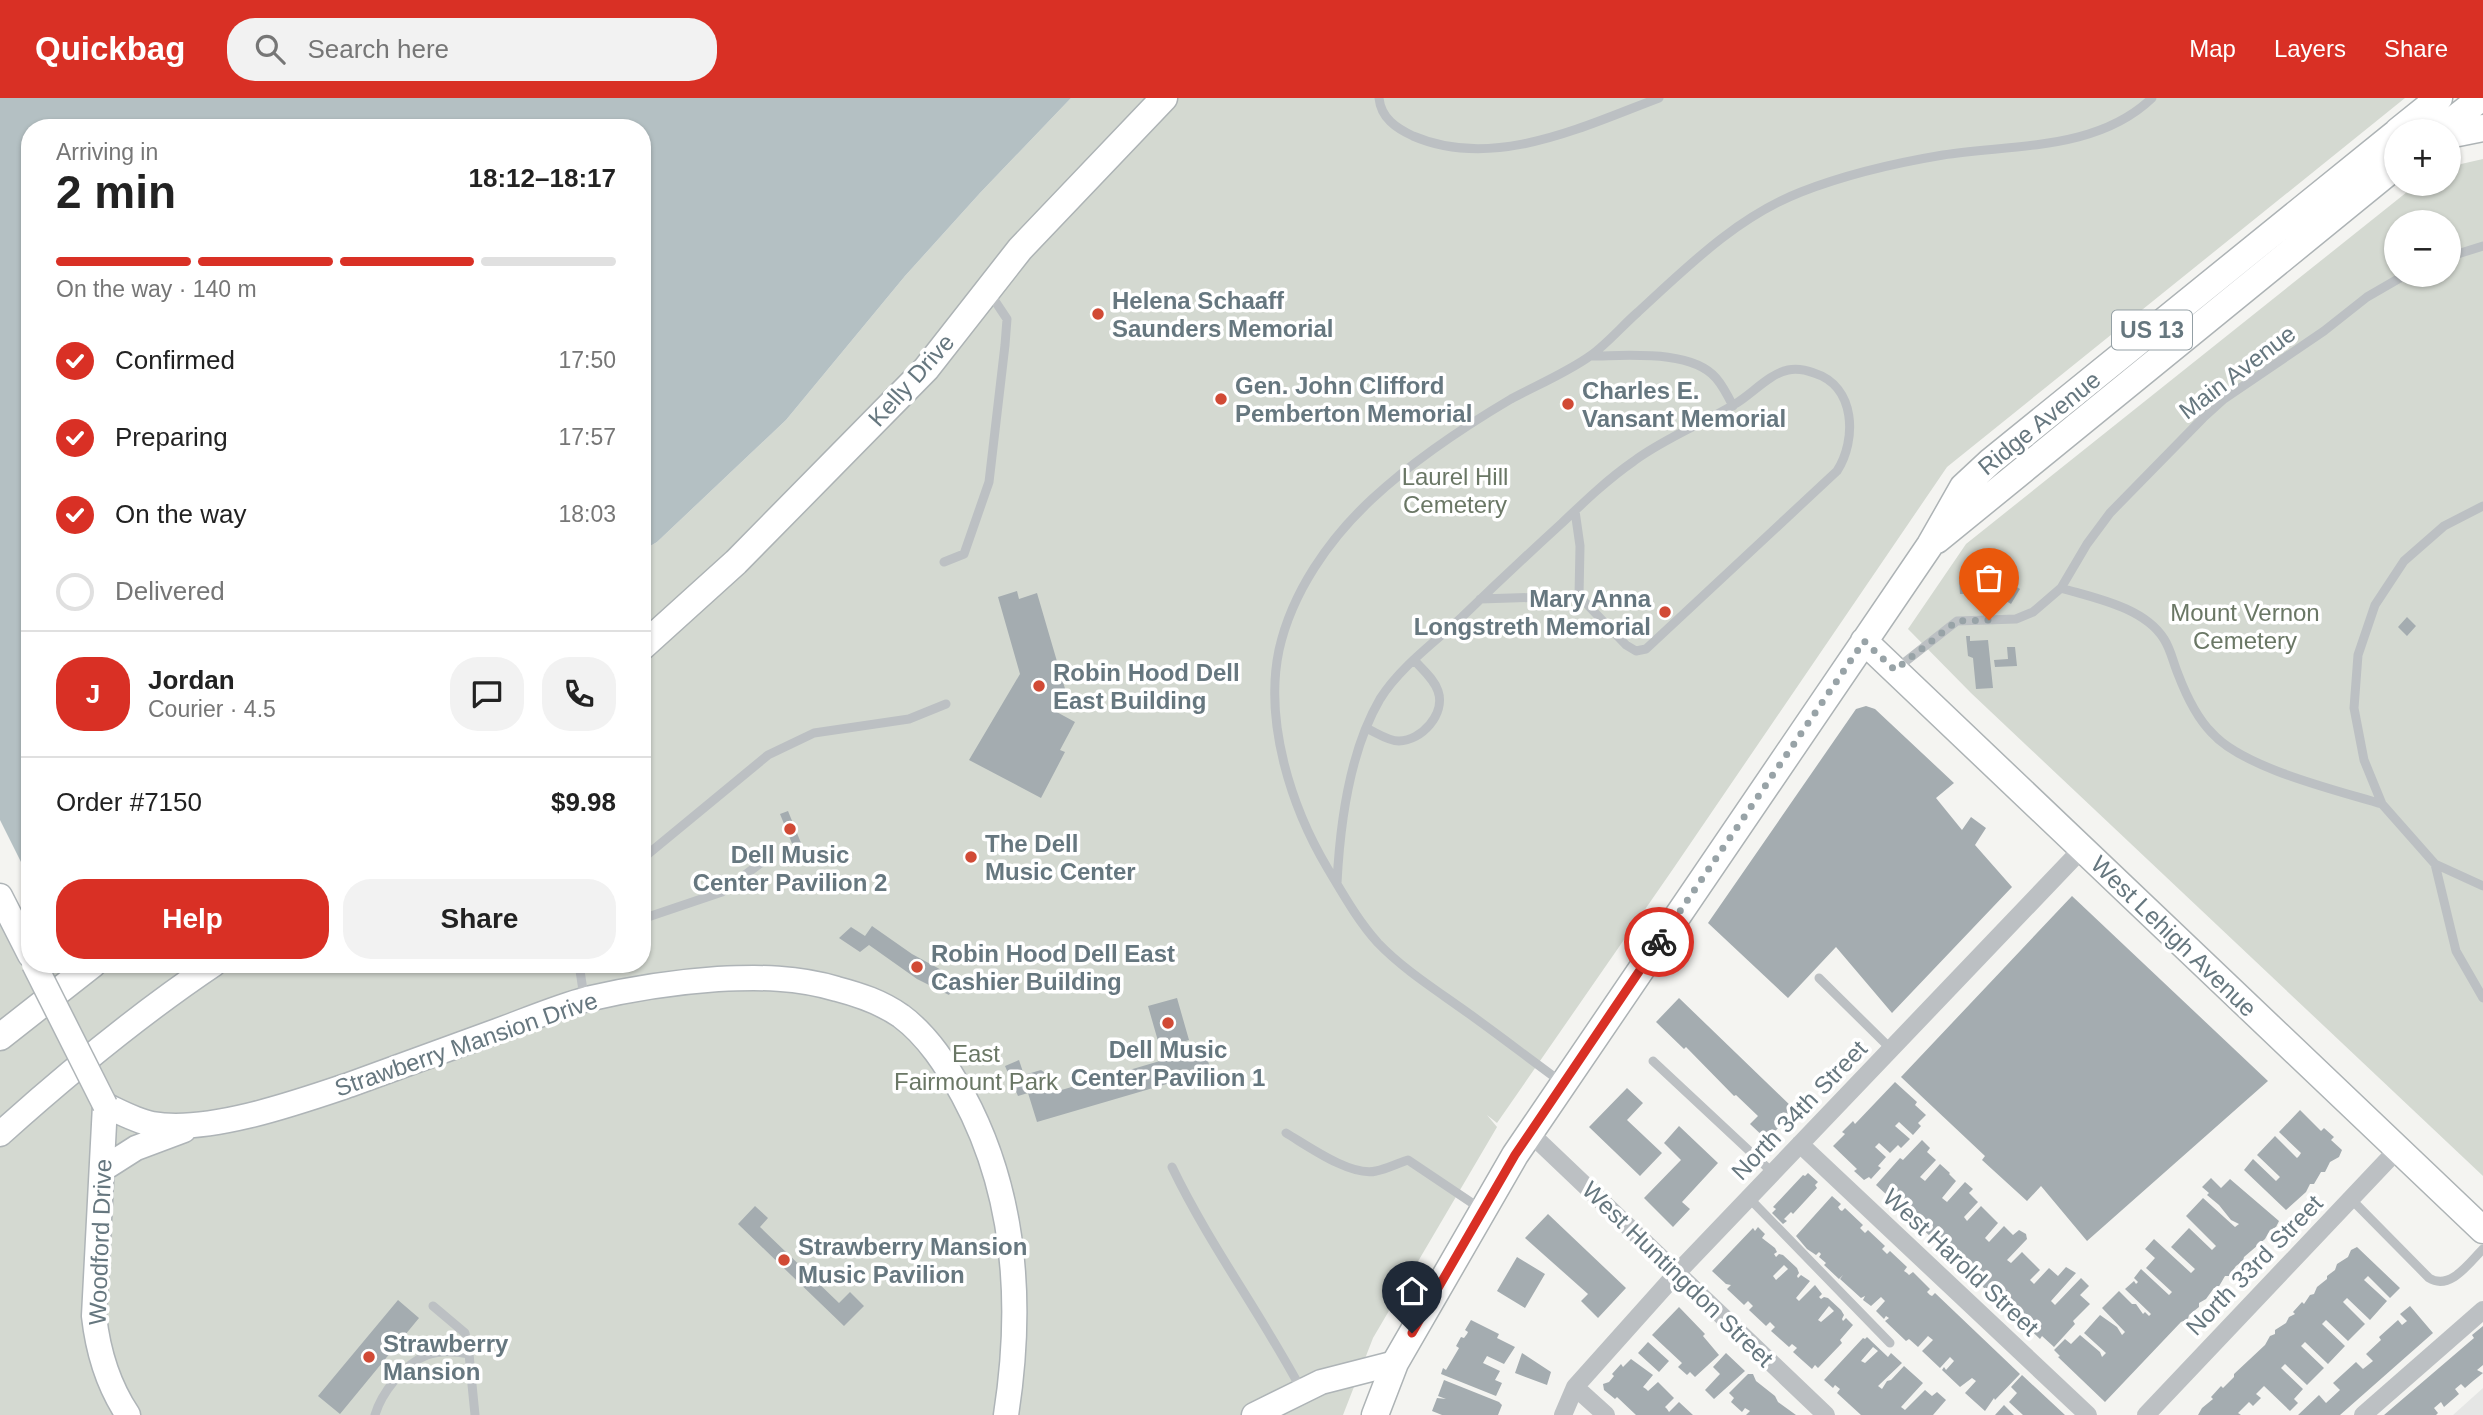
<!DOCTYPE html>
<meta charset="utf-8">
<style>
body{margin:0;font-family:Arial,sans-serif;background:#f2f2f2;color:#222;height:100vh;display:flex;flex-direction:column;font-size:26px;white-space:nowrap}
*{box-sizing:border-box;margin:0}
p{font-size:23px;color:#767676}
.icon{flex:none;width:38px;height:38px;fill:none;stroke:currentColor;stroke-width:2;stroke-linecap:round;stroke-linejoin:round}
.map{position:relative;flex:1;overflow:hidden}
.details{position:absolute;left:21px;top:21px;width:630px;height:854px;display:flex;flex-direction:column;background:#fff;border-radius:28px;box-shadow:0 2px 5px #0004}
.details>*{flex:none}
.fabs{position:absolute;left:2384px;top:21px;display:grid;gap:14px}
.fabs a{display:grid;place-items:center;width:77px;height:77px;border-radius:50%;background:#fff;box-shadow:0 2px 5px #0004;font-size:35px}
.pin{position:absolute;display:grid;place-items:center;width:60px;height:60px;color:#fff;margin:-72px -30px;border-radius:50% 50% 50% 0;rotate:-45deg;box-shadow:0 0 7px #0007}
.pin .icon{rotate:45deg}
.courier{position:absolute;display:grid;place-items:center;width:70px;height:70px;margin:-35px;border:5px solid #d93025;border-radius:50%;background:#fff;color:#222;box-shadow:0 2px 9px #0007}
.overview em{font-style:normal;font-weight:700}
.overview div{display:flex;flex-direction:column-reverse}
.overview{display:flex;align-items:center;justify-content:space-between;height:119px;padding:0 35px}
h1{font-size:46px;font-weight:700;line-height:52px}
.bar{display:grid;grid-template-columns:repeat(4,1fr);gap:10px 7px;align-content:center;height:84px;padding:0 35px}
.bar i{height:9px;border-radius:5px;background:#e0e0e0}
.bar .selected{background:#d93025}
.bar p{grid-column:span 4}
.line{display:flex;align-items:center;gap:18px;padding:0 35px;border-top:2px solid #e0e0e0}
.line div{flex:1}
.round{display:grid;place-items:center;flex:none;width:74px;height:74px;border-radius:28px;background:#f2f2f2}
ol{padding:0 35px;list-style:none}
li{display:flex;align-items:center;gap:21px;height:77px}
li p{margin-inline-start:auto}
li .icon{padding:7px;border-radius:50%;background:#d93025;color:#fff;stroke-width:4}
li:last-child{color:#767676}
li i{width:38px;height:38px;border:4px solid #e0e0e0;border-radius:50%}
.action{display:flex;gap:14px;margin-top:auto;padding:14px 35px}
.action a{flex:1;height:80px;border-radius:28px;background:#d93025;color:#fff;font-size:28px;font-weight:700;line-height:80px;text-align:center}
.action a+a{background:#f2f2f2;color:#222}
header{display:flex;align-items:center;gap:42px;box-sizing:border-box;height:98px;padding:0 35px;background:#d93025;color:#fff}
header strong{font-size:33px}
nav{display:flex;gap:38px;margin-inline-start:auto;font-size:24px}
.search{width:490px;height:63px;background:#f2f2f2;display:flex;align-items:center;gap:18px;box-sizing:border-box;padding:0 24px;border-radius:28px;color:#767676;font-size:26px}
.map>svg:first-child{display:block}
</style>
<header>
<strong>Quickbag</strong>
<div class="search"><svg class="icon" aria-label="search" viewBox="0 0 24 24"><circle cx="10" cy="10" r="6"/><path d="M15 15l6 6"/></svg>Search here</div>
<nav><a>Map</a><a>Layers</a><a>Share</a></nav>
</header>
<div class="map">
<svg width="2483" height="1317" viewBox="0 0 2483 1317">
<rect width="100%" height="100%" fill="#f4f4f1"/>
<!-- built -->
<path fill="#e5e6e5" d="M2483,1290V1317H2453Z"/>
<!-- green -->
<path fill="#d4d9d1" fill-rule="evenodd" d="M1071,0H2405L1947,369L1673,771L1497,1025L1487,1017L1497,1029L1373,1240L1343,1317H0V817L30,807V866H642V453L657,444L786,322L905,178L980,95Z
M2483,61V1078L1971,595L1908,531L1966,446L2417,86H2448V69ZM2396,124H2448V177H2396Z"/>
<!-- water -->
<path fill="#b4c0c3" d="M0,0H1071L980,95L905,178L786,322L657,444L642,453V30H30V807L0,817Z"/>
<!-- pier -->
<path fill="#f4f4f1" d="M0,722L30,782V811L0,821Z"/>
<!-- building -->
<path fill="#a4acb0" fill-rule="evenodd" d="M1978,481L1979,496H1960L1959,482Z
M2007,483L2020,491L2011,506L1998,498Z
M1017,493L1019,501L1037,495L1068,601L1051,606L1053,612L1075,624L1060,652L1065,654L1041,700L969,662L1020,576L998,499Z
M2407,519L2416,528L2407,538L2398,529Z
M1966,538H1970V543L1988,542L1993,590L1976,591L1973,560L1968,558Z
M2007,549H2015L2017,568L1995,569L1994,562L2008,561Z
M1866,608L1875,611L1954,685L1936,700L1962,732L1971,719L1986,730L1975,747L2012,789L1892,915L1836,849L1788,900L1708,825L1856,611Z
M788,713L801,745L793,748L780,716Z
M2072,798L2268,983L2087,1143L2041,1088L2027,1103L1982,1062L1985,1058L1901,979Z
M872,828L912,856L958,881L949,897L917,881L869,847L860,854L839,840L851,829L865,838Z
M1177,900L1189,942L1160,950L1148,908Z
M1679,900L1795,1012L1767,1042L1750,1026L1758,1018L1736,997L1734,998L1686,949L1684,951L1656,924Z
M1204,950L1211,973L1037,1024L1028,995L1018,998L1005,968L1019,962L1024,977L1041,972L1056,983L1058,993Z
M1895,984L1917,1004L1915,1007L1926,1017L1918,1025L1921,1028L1913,1037L1899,1024L1895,1028L1910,1041L1901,1050L1898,1047L1890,1055L1879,1045L1875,1049L1886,1059L1878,1068L1881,1070L1871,1081L1869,1079L1864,1082L1854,1073L1857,1071L1833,1048L1845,1036L1842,1034L1853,1023L1855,1026Z
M1627,990L1643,1005L1627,1022L1662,1055L1640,1078L1589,1029Z
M2300,1012L2321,1033L2324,1030L2334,1039L2331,1042L2342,1052L2339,1059L2330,1064L2325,1074H2321L2314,1086H2310L2306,1094L2286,1112L2244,1072L2253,1061L2276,1083L2280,1079L2257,1057L2275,1038L2297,1060L2299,1058L2301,1055L2279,1034Z
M1679,1028L1718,1065L1682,1104L1690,1111L1673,1129L1644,1100L1681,1062L1664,1045Z
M1922,1042L1930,1050L1927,1054L1936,1062L1920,1079L1925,1083L1940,1066L1950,1075L1949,1076L1956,1083L1942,1100L1947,1104L1965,1084L1973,1091L1969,1095L1978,1104L1964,1119L1967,1123L1981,1108L1998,1125L1985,1140L1989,1144L2004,1128L2013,1137L2019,1132L2026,1136L2027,1141L2007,1162L2011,1165L2022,1154L2040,1172L2030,1182L2034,1186L2049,1170L2058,1178L2066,1169L2076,1175L2051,1203L2055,1207L2081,1180L2089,1188L2080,1197L2090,1206L2073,1223L2075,1226L2054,1249L2042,1238L2040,1241L1996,1200L1994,1201L1974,1179L1970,1180L1951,1159L1949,1161L1938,1150L1941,1148L1919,1128L1917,1130L1907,1121L1910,1118L1876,1087L1900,1060L1903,1062Z
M1808,1075L1818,1084L1815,1087L1817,1090L1793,1116L1791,1114L1784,1121L1787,1123L1783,1126L1772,1115L1776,1111L1773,1109L1803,1077L1805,1078Z
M2211,1080L2221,1090L2230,1081L2279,1123L2276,1129L2270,1132L2265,1141L2244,1159L2243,1163L2236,1168L2229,1178H2225L2218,1190H2214L2206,1201L2199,1205V1209L2189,1217L2188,1221L2181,1224L2105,1304L2058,1259L2060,1258L2054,1252L2065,1241L2071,1246L2080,1237L2100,1254L2102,1259L2106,1255L2084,1235L2100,1217L2117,1229L2122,1237L2125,1234L2102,1210L2119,1193L2132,1206H2136L2143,1216L2145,1214L2149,1218L2151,1216L2125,1191L2134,1183L2136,1186L2138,1184L2134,1180L2141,1171L2169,1197L2172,1194L2146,1170L2155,1160L2145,1151L2154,1141L2191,1175L2195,1171L2171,1149L2189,1130L2212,1152L2216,1148L2186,1118L2203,1100L2235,1129L2239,1126L2231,1122L2219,1107L2207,1097L2209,1095L2202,1089Z
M1832,1098L1841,1106L1838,1109L1840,1112L1842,1113L1845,1110L1863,1127L1860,1130L1865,1135L1868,1132L1885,1148L1882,1151L1887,1156L1890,1153L1907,1169L1904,1173L1907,1175L1909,1177L1913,1174L1930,1191L1927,1194L1930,1197L1932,1198L1935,1195L2020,1276L1995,1302L1994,1300L1985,1313L1965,1295L1976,1283L1972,1280L1960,1289L1942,1272L1944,1269L1946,1272L1954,1263L1950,1259L1940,1270L1922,1253L1933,1242L1928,1238L1918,1249L1909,1241L1906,1243L1885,1223L1889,1220L1886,1218L1884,1221L1876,1213L1885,1203L1881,1199L1871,1208L1863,1202L1865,1198L1861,1200L1840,1181L1843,1177L1839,1181L1824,1167L1826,1165L1819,1159L1821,1156L1819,1154L1816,1157L1807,1151L1796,1138Z
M755,1108L768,1120L760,1129L839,1205L850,1194L864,1208L844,1228L738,1126Z
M1548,1116L1626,1190L1598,1220L1581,1203L1588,1196L1525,1140Z
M1758,1129L1765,1136L1762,1140L1775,1150L1777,1154L1774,1156L1776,1159L1779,1156L1783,1157L1797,1170L1799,1175L1797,1178L1798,1180L1801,1177L1810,1183L1796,1200L1799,1203L1815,1187L1822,1196L1819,1199L1821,1201L1824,1199L1828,1200L1841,1212L1844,1217L1842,1221L1843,1223L1846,1220L1853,1227L1840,1242L1842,1245L1818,1270L1815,1267L1812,1271L1803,1263L1793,1254L1797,1250L1792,1246L1789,1249L1771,1233L1775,1229L1770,1224L1766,1228L1749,1212L1753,1208L1748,1203L1744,1207L1727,1191L1731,1187L1726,1186L1712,1173L1753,1130L1755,1133ZM1784,1167L1788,1171L1776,1182L1773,1178ZM1829,1208L1834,1213L1821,1224L1818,1222Z
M2357,1149L2400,1190L2390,1200L2368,1178L2364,1182L2387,1203L2370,1222L2347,1200L2343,1204L2365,1226L2348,1243L2326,1222L2322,1226L2345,1248L2328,1266L2305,1244L2301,1248L2324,1270L2307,1287L2285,1266L2281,1270L2303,1291L2294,1301L2298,1305L2290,1313L2264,1288L2256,1296L2261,1300L2253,1308L2249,1304L2238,1315L2241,1317H2198L2202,1310L2213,1301L2211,1299L2221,1288L2223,1290L2234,1279V1276L2265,1247L2270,1238L2275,1236V1232L2286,1225L2289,1219L2295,1216L2293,1214L2302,1204L2304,1206L2310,1197L2314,1196L2317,1189L2327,1181V1178L2335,1172L2337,1166L2348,1159L2351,1152Z
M1517,1159L1545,1176L1525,1210L1497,1193Z
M398,1202L419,1220L340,1316L318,1298Z
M2410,1208L2433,1235L2340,1317H2298L2319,1297L2326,1305L2340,1292L2333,1285L2356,1264L2363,1271L2373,1263L2366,1256L2381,1242L2379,1239L2398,1222L2402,1227L2407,1223L2400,1216Z
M1679,1209L1705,1236L1703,1238L1719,1257L1695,1279L1690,1274L1687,1277L1678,1269L1682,1265L1652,1237Z
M1471,1222L1499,1236L1497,1240L1515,1249L1504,1266L1487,1258L1483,1265L1500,1273L1495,1282L1502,1285L1496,1298L1441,1276L1443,1270L1446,1272L1459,1250L1456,1248L1461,1239L1464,1240L1467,1236L1468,1234L1465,1232Z
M2483,1228V1267L2477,1272L2483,1275L2473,1283L2465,1290L2461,1286L2455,1291L2459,1296L2444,1309L2441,1304L2434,1310L2438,1315L2436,1317H2384L2474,1240L2472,1237Z
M1867,1239L1888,1259L1891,1255L1902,1265L1878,1288L1882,1291L1887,1283L1891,1282L1904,1268L1923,1285L1901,1309L1905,1312L1925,1292L1932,1298L1937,1294L1946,1302L1933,1317H1861L1837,1295L1840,1291L1835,1287L1833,1290L1824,1282L1863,1240L1865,1241ZM1873,1249L1878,1253L1865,1265L1861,1263Z
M1648,1244L1669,1263L1659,1274L1638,1255Z
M1522,1255L1551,1274L1547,1287L1515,1275Z
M1726,1255L1745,1273L1714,1301L1705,1292L1720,1276L1713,1269Z
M1631,1261L1653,1277L1643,1289L1646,1291L1648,1293L1658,1284L1674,1300L1665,1309L1667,1311L1669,1314L1679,1304L1693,1317H1636L1617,1299L1615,1301L1604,1292L1603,1286L1609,1284L1614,1278L1612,1276L1621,1266L1623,1269Z
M1748,1276H1753L1756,1283L1775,1298L1778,1304L1796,1317H1746L1750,1313L1745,1310L1742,1314L1731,1304L1734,1300L1729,1295Z
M2022,1277L2065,1317H2023L2009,1304L2017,1295L2011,1289Z
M1444,1282L1499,1304L1502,1307L1498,1317H1442L1432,1313L1437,1300L1446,1301L1438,1298Z
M2004,1307L2014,1317H1995Z"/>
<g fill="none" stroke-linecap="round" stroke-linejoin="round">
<defs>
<path id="secondary" d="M0,798L30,857
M0,1036C68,975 138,917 214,866
M103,1071L136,1050L184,1032
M128,1317C108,1287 98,1254 94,1218L105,1007C120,1014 136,1023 152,1026C207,1036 296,1005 349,987C399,969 448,951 497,933C527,922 557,909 587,901C630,891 674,884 718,881C760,879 797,879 837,891C860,897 881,904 901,918C928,938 947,968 963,997C1016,1095 1023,1208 1006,1317
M1254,1317L1321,1284L1395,1265"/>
<path id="primary" d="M2398,33L2439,0
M2439,33L2481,0
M2448,37L2483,30
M1937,442L2396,68
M1864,543L2483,1132
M642,549L736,464L926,271L1020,151L1164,0
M0,939L93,866
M1375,1317L1395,1265L1515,1057L1930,447L1963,389L1991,363L2396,35"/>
</defs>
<!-- secondary casing -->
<use href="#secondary" stroke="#aeb4b7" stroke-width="27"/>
<!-- primary casing -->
<use href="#primary" stroke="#adb3b5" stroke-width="29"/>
<!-- lane -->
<path stroke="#bcc0c3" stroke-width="9" d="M1379,0C1381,20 1396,30 1413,38C1494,73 1584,28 1659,0
M2448,159L2483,148
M1591,258C1626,258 1691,251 1716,280C1723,288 1728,298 1733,308
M2483,408L2444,428L2404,463L2375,507L2358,557L2354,610L2364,662L2382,706L2435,766L2483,788
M1575,413L1580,448L1579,498
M944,464L964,456L989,384L1005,247L1007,221L989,194
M1985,477V502L1989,522
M2061,490C2094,500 2144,509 2164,541C2171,552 2173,564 2178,576C2186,597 2196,619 2212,635C2243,670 2336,692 2382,706
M1896,571L1957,523L2016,521L2033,514L2061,490L2087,446L2110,415L2203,320L2224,301L2324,233L2367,199L2405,177
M1368,631C1377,635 1388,643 1399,643C1421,643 1446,616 1438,593C1434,581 1423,572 1415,563
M642,761L768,657L814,635L909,621L946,606
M2435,766L2456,853L2483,900
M1337,785C1340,725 1349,654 1380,601C1400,569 1435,544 1462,519C1495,487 1528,456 1562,425C1585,403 1608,381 1634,363C1665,340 1702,326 1735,306C1752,296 1769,276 1788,272C1797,270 1806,272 1814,275C1856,288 1857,342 1837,373L1646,551L1636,553L1626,547L1579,498L1480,501
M642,821L722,794L769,759
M579,866L584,899
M1819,880L1891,951
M1653,963L1773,1075
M1560,983C1527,959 1495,934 1461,910C1433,890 1402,870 1378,845C1358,823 1343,796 1328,771C1291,709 1264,624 1279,552C1292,494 1329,441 1372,401C1414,362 1462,330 1511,301C1537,287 1566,275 1590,258C1607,246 1622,228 1638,214C1688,168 1737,119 1801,94C1847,76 1895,65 1943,57C2013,46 2097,53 2152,0
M1286,1035C1308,1048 1351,1079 1376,1073C1387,1071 1398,1065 1408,1062L1481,1111
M1172,1069C1209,1146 1261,1216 1301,1291
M1749,1100L1890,1245
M2351,1101L2429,1180C2450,1193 2469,1165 2483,1151
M433,1208L465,1235L469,1256
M375,1317C379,1303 385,1294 394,1283C416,1257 435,1249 469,1256L475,1317"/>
<!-- street -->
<path stroke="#bcc0c3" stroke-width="18" d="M1530,1035L1826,1317
M1800,1046L2088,1317
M1575,1289L1606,1317
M1563,1317L1575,1289L1677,1175L2082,751
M2146,1317L2398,1051
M2363,1317L2483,1212"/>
<!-- secondary -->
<use href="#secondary" stroke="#fff" stroke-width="24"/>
<!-- primary -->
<use href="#primary" stroke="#fff" stroke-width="26"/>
<defs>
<path id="secondary-bridge" d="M34,866L105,1007"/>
</defs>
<!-- secondary-bridge casing -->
<use href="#secondary-bridge" stroke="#aeb4b7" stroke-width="27" stroke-linecap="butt"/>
<!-- secondary-bridge -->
<use href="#secondary-bridge" stroke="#fff" stroke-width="24"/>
</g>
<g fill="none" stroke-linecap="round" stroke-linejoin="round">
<!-- done -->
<path stroke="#98a3a7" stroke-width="7" stroke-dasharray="0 12.6" d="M1659,844L1864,543L1895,572L1957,523L1989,522"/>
<!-- route -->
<path stroke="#d93025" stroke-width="9" d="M1412,1235L1515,1057L1659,844"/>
</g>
<!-- markers -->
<g fill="#d14a35" stroke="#fff" stroke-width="2.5">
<circle cx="1098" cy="216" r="7"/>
<circle cx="1221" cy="301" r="7"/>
<circle cx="1568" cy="306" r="7"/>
<circle cx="1665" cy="514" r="7"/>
<circle cx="1039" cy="588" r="7"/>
<circle cx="790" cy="731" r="7"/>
<circle cx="971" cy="759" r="7"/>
<circle cx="917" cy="869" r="7"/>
<circle cx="1168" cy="925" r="7"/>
<circle cx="784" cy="1162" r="7"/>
<circle cx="369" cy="1259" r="7"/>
</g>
<g text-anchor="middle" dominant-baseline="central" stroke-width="7" stroke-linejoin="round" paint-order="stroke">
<!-- shield labels -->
<rect fill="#fff" stroke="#94a0a5" stroke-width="2" x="2112" y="212.5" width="80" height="39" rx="5"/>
<g font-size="23" font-weight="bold" fill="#66777f">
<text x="2152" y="232">US 13</text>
</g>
<!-- poi labels -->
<g font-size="24" font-weight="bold" fill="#66777f" stroke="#fff" text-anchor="start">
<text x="1112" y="202">Helena Schaaff<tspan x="1112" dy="28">Saunders Memorial</tspan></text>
<text x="1235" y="287">Gen. John Clifford<tspan x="1235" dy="28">Pemberton Memorial</tspan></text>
<text x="1582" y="292">Charles E.<tspan x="1582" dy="28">Vansant Memorial</tspan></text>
<text x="1651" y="500" text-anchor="end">Mary Anna<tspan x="1651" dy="28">Longstreth Memorial</tspan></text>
<text x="1053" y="574">Robin Hood Dell<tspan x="1053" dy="28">East Building</tspan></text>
<text x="985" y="745">The Dell<tspan x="985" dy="28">Music Center</tspan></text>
<text x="790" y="756" text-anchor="middle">Dell Music<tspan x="790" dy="28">Center Pavilion 2</tspan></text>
<text x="931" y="855">Robin Hood Dell East<tspan x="931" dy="28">Cashier Building</tspan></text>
<text x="1168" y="951" text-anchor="middle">Dell Music<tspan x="1168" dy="28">Center Pavilion 1</tspan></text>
<text x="798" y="1148">Strawberry Mansion<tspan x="798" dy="28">Music Pavilion</tspan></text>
<text x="383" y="1245">Strawberry<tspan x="383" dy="28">Mansion</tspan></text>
</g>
<!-- street labels -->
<g font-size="24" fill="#66777f" stroke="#fff">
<text transform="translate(2237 274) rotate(-37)">Main Avenue</text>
<text transform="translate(911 282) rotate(-48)">Kelly Drive</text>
<text transform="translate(2039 325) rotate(-39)">Ridge Avenue</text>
<text transform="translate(2174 838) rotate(44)">West Lehigh Avenue</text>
<text transform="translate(466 946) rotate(-19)">Strawberry Mansion Drive</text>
<text transform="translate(1799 1012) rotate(-46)">North 34th Street</text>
<text transform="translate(100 1144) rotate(-88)">Woodford Drive</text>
<text transform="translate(1961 1164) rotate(43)">West Harold Street</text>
<text transform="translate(2254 1167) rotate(-46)">North 33rd Street</text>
<text transform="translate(1678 1176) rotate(44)">West Huntingdon Street</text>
</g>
<!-- park labels -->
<g font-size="24" fill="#6a7765" stroke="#fff">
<text x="1455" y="378">Laurel Hill<tspan x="1455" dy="28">Cemetery</tspan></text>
<text x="2245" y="514">Mount Vernon<tspan x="2245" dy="28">Cemetery</tspan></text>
<text x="976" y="955">East<tspan x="976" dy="28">Fairmount Park</tspan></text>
</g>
</g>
</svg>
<div class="fabs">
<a>+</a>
<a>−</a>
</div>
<div class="pin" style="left:1989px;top:522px;background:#ea580c"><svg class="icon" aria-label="bag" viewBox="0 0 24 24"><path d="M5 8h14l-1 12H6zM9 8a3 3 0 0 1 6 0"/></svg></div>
<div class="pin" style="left:1412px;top:1235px;background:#1f2937"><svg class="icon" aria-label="home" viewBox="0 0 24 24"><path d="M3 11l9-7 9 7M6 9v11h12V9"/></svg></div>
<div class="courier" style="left:1659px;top:844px"><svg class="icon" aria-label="bike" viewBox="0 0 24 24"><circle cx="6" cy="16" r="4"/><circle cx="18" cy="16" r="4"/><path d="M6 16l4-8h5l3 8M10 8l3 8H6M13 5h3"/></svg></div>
<section class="details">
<div class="overview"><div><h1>2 min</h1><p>Arriving in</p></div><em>18:12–18:17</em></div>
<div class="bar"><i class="selected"></i><i class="selected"></i><i class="selected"></i><i></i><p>On the way · 140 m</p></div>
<ol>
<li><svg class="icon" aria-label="check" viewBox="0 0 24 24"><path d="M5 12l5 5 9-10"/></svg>Confirmed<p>17:50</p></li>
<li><svg class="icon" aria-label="check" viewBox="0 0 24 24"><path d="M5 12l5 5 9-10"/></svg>Preparing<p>17:57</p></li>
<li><svg class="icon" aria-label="check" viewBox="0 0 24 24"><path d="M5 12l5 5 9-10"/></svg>On the way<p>18:03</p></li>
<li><i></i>Delivered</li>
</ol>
<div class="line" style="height:126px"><b class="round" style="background:#d93025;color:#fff">J</b><div><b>Jordan</b><p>Courier · 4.5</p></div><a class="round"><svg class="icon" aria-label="chat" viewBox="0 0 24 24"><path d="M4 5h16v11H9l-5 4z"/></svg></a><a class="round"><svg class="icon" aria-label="phone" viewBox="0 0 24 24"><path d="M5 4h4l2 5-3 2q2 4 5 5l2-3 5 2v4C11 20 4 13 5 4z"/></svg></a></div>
<div class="line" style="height:91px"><div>Order #7150</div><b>$9.98</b></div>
<div class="action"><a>Help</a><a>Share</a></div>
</section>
</div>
